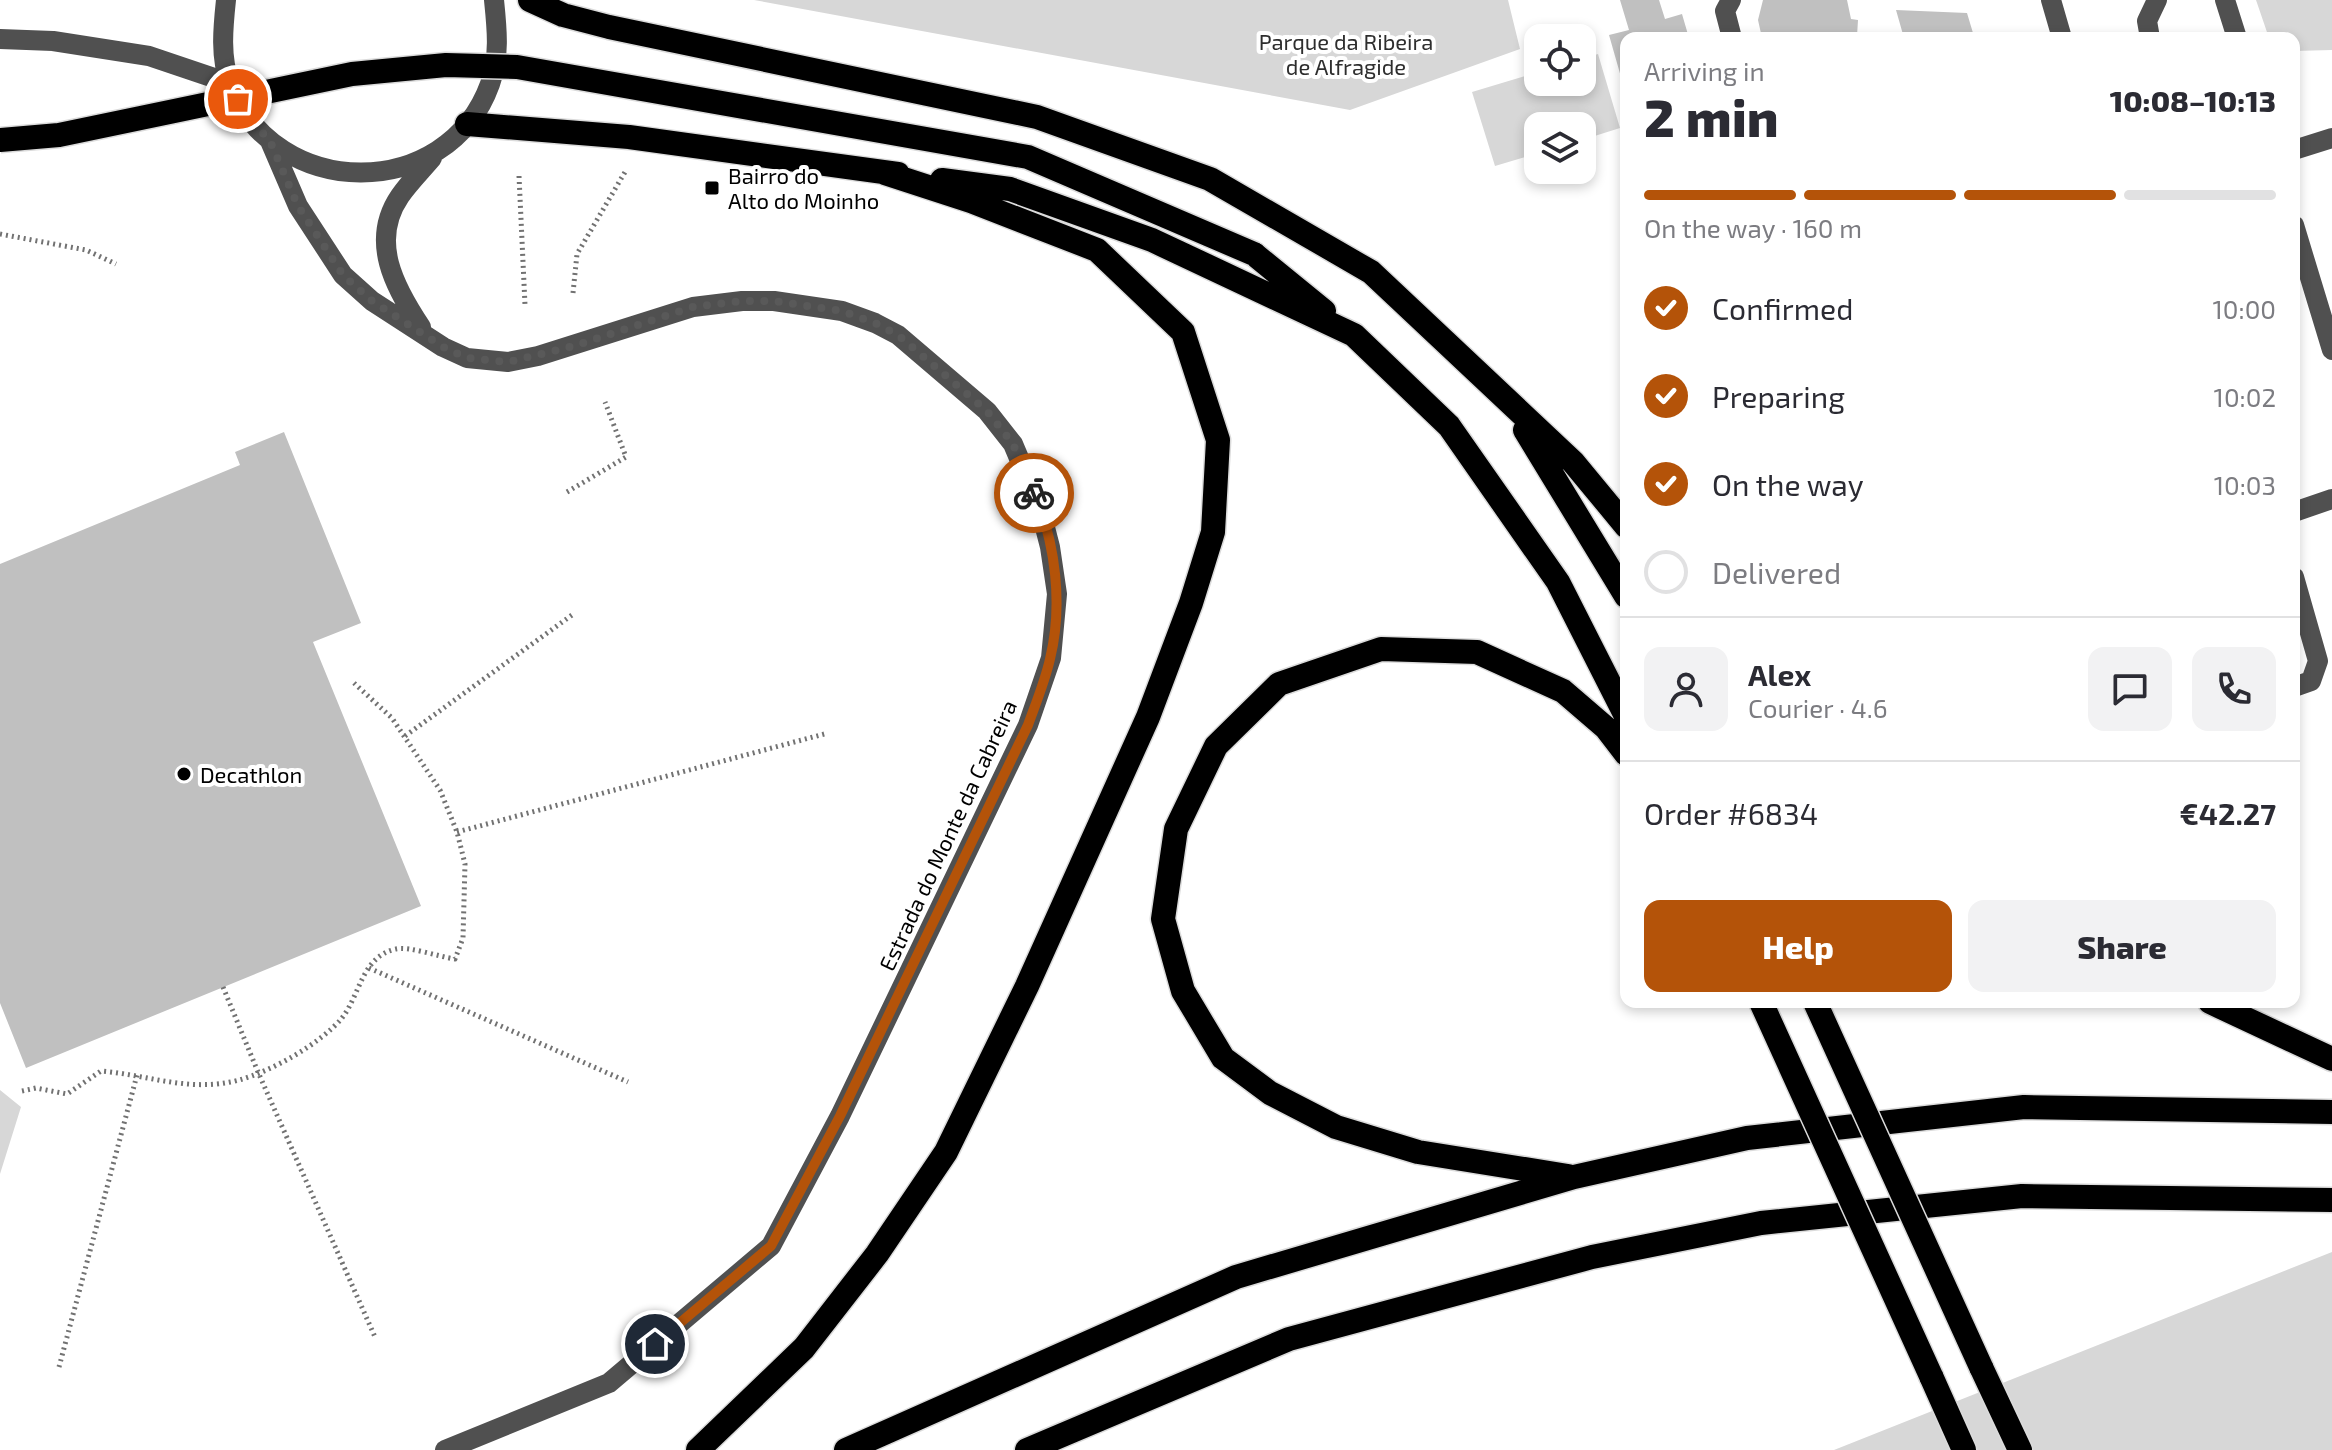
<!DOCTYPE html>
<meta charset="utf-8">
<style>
body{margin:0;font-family:"Exo 2",sans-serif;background:#f2f2f3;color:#2b2b33;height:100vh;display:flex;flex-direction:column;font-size:30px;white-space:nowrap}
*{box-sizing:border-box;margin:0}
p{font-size:26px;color:#7c7c81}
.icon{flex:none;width:44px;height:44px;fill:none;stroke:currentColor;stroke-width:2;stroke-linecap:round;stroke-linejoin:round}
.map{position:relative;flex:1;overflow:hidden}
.details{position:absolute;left:1620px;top:32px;width:680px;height:976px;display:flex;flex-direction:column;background:#fff;border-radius:16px;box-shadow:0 4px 12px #0003}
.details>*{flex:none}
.tools{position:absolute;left:1524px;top:24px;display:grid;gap:16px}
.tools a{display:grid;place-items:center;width:72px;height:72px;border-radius:16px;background:#fff;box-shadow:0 4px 12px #0003;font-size:40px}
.pin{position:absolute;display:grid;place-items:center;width:68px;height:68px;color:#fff;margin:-34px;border:4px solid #fff;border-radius:50%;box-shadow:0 2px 8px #0007}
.courier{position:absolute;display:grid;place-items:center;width:80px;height:80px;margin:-40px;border:6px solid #b45309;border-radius:50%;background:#fff;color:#222;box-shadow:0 2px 10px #0007}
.overview em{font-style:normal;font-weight:800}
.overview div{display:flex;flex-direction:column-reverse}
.overview{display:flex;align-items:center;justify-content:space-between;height:136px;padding:0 24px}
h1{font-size:52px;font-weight:800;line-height:60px}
.bar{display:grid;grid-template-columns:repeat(4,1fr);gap:12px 8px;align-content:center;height:96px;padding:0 24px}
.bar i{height:10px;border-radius:6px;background:#e1e1e2}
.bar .selected{background:#b45309}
.bar p{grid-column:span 4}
.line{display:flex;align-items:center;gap:20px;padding:0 24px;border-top:2px solid #e1e1e2}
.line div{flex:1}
.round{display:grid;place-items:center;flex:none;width:84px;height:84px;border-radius:16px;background:#f2f2f3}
ol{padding:0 24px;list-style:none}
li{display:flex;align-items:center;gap:24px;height:88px}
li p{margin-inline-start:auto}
li .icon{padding:8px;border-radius:50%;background:#b45309;color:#fff;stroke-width:4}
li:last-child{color:#7c7c81}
li i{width:44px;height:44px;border:4px solid #e1e1e2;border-radius:50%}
.primary-button{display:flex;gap:16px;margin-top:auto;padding:16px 24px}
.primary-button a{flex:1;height:92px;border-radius:16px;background:#b45309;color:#fff;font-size:32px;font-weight:800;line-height:92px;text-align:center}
.primary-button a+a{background:#f2f2f3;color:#2b2b33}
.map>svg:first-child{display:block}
</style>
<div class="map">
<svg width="2332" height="1450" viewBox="0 0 2332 1450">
<rect width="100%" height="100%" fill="#fff"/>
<!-- green -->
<path fill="#d7d7d7" d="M754,0H1508L1520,49L1350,110Z
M2256,0H2332V50L2294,51V38H2269Z
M1598,54L1620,128L1582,140V126H1538V153L1495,166L1472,92L1538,72V82H1582V59Z
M0,1090L21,1107L0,1174Z
M2332,1252V1450H1834Z"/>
<!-- building -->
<path fill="#c0c0c0" d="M1620,0H1659L1665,19L1682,14L1689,38H1626L1625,91L1609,35L1629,30Z
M1763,0H1847L1851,19L1858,20L1857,36L1856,38H1762L1758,20Z
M1896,10L1967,13L1973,33L1957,38H1904Z
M284,432L361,623L313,642L421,906L26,1068L0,1003V564L240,465L235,452Z"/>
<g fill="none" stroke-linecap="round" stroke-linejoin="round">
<defs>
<path id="highway" d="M530,0L563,15L609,27L1037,117L1210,179L1371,272L1573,462L1626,526
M467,124L629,137L898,174
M942,180L1010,189L1152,240L1354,335L1449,426L1558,582L1626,716
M1254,254L1324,311
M1525,430L1626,596
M2210,1002L2332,1059
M1568,1176L1418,1152L1336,1127L1270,1093L1223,1058L1183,991L1163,919L1176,829L1216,746L1279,684L1381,649L1477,652L1563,691L1606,728L1626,754
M1981,1367L2020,1450
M1931,1376L1964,1450
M698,1450L804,1348L877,1254L946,1152L1027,986L1148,717L1191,603L1213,532L1218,440L1183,332L1097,250L971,201L885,173
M846,1450L1236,1277L1574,1177L1747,1138L2024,1107L2332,1112
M1027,1450L1289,1339L1592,1257L1761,1223L2022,1196L2332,1200"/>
</defs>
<!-- highway casing -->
<use href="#highway" stroke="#dbdbdb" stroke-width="27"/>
<!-- path -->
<path stroke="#727272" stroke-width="5" stroke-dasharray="2 4" stroke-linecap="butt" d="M519,176L525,305
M0,234L86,250L116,264
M573,293L577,254L625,172
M567,492L626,457L605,402
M405,736L572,615
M457,832L828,733
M369,968L628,1082
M223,987L258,1072L375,1337
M22,1091L36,1088L67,1094L101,1071C149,1075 190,1093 239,1080C272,1071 320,1044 342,1018C360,995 362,956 396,949C409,946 440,957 455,959L463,938L465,864L457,832L440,790L392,718L354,683
M59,1367L137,1075"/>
<!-- minor -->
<path stroke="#505050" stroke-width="20" d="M226,0C223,28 220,57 230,84C274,201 447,203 490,84C500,56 497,29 494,0
M1731,0L1725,11L1732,38
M2051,0L2062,38
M2225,0L2237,38
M2150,38L2147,21L2157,0
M0,39L53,41L149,56L229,83
M270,141L298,206L343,275L372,301L443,347L467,358L508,362L538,356L693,307L742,301H774L842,311L875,323L898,335L987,411L1013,444L1040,508L1050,547L1057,594L1051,658L1028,725L840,1116L771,1246L609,1383L445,1450
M2294,150L2332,138
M2294,225L2332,350
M421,327C395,288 369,241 400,196C409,183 421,171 432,158
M2294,512L2332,499
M2294,577L2318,661L2311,681L2294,687"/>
<!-- highway -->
<use href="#highway" stroke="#000" stroke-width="24"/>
<defs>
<path id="highway-bridge" d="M0,140L59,135L352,74L446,65L517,67L1028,157L1254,254
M1761,1002L1931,1376
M1815,1002L1981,1367"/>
</defs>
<!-- highway-bridge casing -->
<use href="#highway-bridge" stroke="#dbdbdb" stroke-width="27" stroke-linecap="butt"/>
<!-- highway-bridge -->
<use href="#highway-bridge" stroke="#000" stroke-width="24"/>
</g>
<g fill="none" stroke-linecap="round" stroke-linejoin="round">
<!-- done -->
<path stroke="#595959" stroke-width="8" stroke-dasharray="0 14.4" d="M238,99L246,115L270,141L298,206L343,275L372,301L443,347L467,358L508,362L574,346L693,307L742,301H774L842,311L875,323L898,335L987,411L1013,444L1034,493"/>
<!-- route -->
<path stroke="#b45309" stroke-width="10" d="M655,1344L771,1246L840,1116L1028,725C1036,703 1045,681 1050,659C1063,606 1056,543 1034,493"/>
</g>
<!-- markers -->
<g fill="#000" stroke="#fff" stroke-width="3">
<rect x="704" y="180" width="16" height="16" rx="4"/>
<circle cx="184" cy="774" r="8"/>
</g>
<g text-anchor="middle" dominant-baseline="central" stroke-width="8" stroke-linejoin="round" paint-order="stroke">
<!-- park labels -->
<g font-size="22" fill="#2e2e2e" stroke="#fff">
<text x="1346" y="41">Parque da Ribeira<tspan x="1346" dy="25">de Alfragide</tspan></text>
</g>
<!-- poi labels -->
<g font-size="22" fill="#000" stroke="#fff" text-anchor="start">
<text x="728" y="175">Bairro do<tspan x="728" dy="25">Alto do Moinho</tspan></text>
<text x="200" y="774">Decathlon</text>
</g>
<!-- street labels -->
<g font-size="22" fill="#000" stroke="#fff">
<text transform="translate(947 835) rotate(-65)">Estrada do Monte da Cabreira</text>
</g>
</g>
</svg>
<div class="tools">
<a><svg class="icon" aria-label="locate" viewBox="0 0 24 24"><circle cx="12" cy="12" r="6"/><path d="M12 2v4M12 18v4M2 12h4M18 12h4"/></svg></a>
<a><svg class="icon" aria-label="layers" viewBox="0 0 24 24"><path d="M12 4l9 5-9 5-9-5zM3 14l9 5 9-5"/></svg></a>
</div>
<div class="pin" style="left:238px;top:99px;background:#ea580c"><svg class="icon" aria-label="bag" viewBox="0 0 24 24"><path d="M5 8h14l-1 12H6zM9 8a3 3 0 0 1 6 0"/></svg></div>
<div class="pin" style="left:655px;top:1344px;background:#1f2937"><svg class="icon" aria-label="home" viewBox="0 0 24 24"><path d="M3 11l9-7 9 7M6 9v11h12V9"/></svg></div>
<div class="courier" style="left:1034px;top:493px"><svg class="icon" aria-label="bike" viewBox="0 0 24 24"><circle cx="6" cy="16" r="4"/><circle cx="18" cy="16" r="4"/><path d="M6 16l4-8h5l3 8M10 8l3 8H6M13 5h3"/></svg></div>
<section class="details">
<div class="overview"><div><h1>2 min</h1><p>Arriving in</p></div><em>10:08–10:13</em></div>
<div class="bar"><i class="selected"></i><i class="selected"></i><i class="selected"></i><i></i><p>On the way · 160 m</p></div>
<ol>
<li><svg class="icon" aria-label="check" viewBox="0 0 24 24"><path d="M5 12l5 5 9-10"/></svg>Confirmed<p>10:00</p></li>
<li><svg class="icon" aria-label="check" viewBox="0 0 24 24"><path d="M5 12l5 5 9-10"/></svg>Preparing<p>10:02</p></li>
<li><svg class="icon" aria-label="check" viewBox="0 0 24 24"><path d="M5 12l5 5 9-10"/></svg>On the way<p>10:03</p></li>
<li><i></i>Delivered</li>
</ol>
<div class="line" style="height:144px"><a class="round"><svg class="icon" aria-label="person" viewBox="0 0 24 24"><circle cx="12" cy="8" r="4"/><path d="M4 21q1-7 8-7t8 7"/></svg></a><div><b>Alex</b><p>Courier · 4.6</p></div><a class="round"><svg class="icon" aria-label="chat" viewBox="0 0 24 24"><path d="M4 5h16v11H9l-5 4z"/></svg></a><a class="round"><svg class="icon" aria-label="phone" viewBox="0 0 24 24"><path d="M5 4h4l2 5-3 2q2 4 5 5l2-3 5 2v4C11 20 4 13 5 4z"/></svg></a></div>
<div class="line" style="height:104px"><div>Order #6834</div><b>€42.27</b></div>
<div class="primary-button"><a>Help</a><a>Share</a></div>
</section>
</div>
